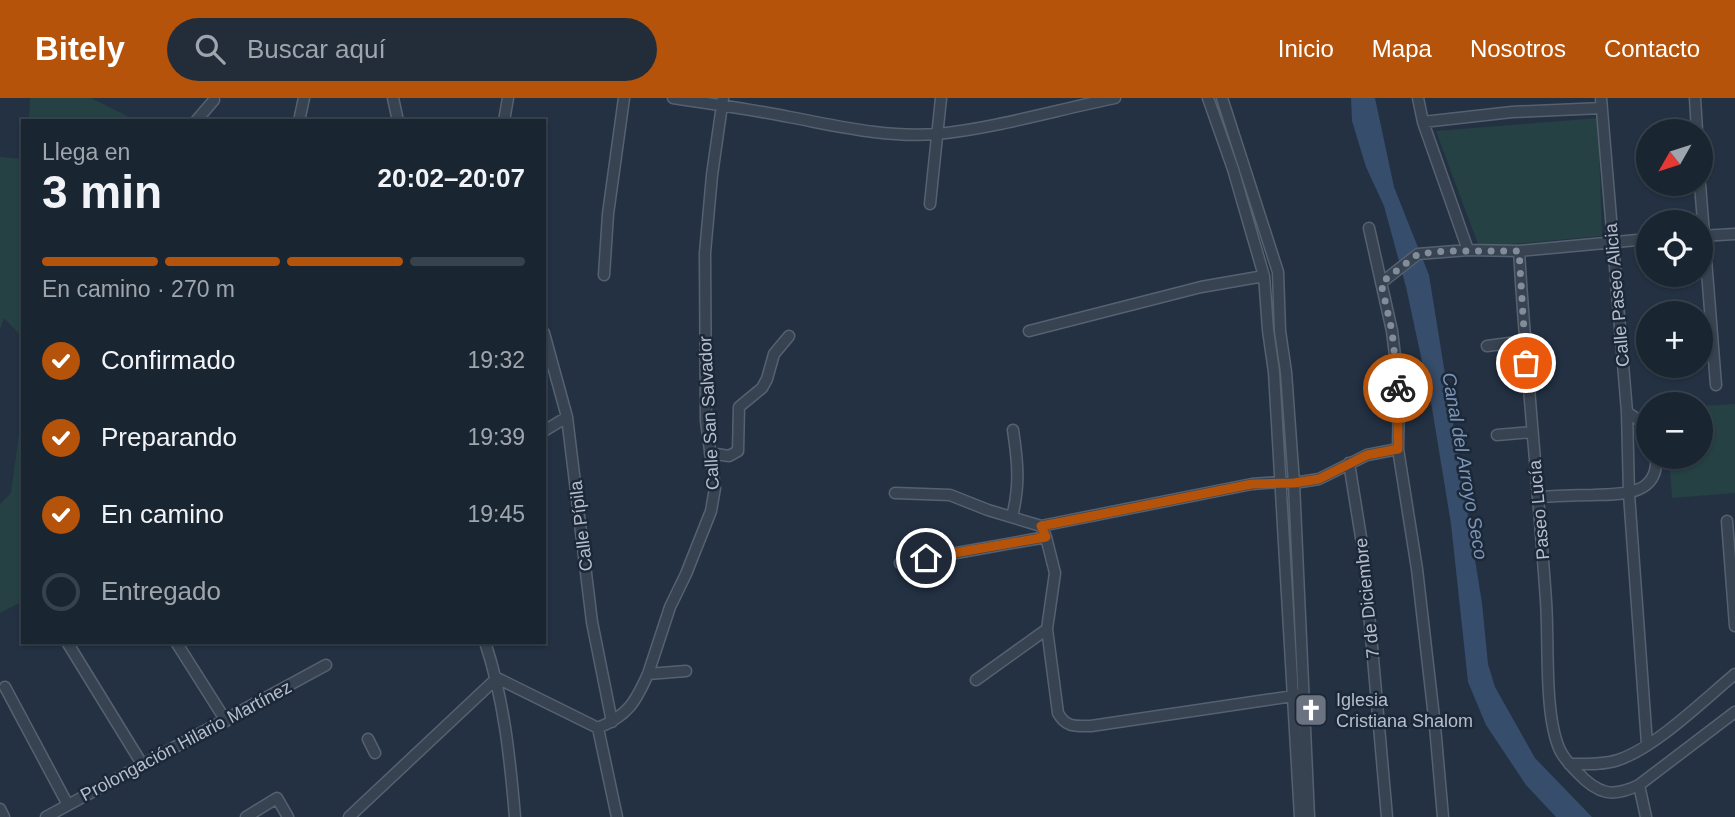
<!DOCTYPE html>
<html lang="es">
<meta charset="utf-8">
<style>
body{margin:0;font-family:Arial,sans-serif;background:#232d3a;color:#f1f3f6;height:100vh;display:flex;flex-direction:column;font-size:26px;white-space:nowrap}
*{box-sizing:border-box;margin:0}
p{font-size:23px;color:#9fa5ac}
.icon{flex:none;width:38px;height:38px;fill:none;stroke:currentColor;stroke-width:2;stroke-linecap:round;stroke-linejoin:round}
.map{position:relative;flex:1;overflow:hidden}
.panel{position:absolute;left:21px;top:21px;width:525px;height:525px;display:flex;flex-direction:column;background:#1a2532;border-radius:0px;box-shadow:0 2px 5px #0004,0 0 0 2px #38424d}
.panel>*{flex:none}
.needle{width:46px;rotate:231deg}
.tools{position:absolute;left:1636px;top:21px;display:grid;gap:14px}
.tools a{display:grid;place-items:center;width:77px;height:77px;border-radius:50%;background:#1a2532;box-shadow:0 2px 5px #0004,0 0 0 2px #38424d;font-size:35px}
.pin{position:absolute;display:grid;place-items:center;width:60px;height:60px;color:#fff;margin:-30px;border:4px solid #fff;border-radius:50%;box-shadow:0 2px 7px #0007}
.courier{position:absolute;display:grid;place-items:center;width:70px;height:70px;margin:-35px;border:5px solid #b45309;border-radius:50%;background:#fff;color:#222;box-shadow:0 2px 9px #0007}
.head em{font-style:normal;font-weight:800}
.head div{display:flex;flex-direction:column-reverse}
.head{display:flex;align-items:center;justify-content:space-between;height:119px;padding:0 21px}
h1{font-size:46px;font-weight:800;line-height:52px}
.bar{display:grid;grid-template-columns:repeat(4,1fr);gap:10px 7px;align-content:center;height:84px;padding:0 21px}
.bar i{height:9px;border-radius:5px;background:#38424d}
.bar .selected{background:#b45309}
.bar p{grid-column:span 4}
ol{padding:0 21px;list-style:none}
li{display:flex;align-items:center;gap:21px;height:77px}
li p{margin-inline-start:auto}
li .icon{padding:7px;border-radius:50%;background:#b45309;color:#fff;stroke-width:4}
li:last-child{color:#9fa5ac}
li i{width:38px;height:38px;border:4px solid #38424d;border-radius:50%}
header{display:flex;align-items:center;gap:42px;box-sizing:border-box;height:98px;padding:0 35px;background:#b45309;color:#fff}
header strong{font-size:33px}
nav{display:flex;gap:38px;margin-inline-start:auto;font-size:24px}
.search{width:490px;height:63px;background:#232d3a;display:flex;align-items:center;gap:18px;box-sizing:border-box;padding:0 24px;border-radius:38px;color:#9fa5ac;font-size:26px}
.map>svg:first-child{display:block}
</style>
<header>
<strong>Bitely</strong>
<div class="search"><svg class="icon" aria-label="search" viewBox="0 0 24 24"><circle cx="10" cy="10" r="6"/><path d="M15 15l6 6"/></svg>Buscar aquí</div>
<nav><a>Inicio</a><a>Mapa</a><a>Nosotros</a><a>Contacto</a></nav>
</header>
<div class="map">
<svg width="1735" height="719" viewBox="0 0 1735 719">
<rect width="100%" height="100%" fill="#233143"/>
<!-- green -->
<path fill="#254144" d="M30,0H91L137,23H29Z
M1598,20L1602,138L1479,149L1436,33Z
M0,59L23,61V240L4,220L0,232Z
M23,306V503L0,515V406L11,395Z
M1735,306V395L1672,400L1669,359H1701V308Z"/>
<!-- water -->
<path fill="#364d6b" d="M1351,0H1375L1394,89L1429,177L1482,505L1488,566L1495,589L1535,660L1592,719H1556L1526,687L1486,627L1468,584L1451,426L1432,310L1406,189L1384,108L1366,69L1352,23Z"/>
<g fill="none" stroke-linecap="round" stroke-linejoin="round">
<defs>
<path id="street" d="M393,0L398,23
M673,0C712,6 750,11 789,19C838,28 886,40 937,36C996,30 1056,12 1115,0
M1208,0L1233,71L1264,178L1268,232L1274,274L1300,719
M1222,0L1278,174L1280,233L1286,274L1294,385L1309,719
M1418,0L1423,24L1468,152
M1601,0L1627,314L1629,396L1647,646
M1695,0L1697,33
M196,23L214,2
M299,23L304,0
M504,23L508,0
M1423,24L1512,14L1602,10
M1700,86L1716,287
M930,106L941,0
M1369,130L1392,233L1396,266L1399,297L1398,351L1417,471L1435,628L1443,719
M1701,138L1735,136
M1519,153C1526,270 1538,386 1546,503C1549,544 1544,614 1559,650C1563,660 1571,668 1578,675C1598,696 1612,700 1639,687L1735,614
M604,177L608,116L624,0
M1381,185L1418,156L1468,152L1519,153L1648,141
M1029,233L1201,189L1264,178
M544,235L567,319L592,524L612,624
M1487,248L1524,243
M1627,314L1643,325L1648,334
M544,333L567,319
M1497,337L1532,334
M710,355L729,358L738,353L739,309L762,290L767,281L774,256L789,238
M1349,365L1364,458L1387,719
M895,395L950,397L988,412L1041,428L1252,386L1279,384L1294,385L1319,381L1367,357L1398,351
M1538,399C1557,398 1575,397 1593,397C1621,396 1659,398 1656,359
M1012,419C1020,387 1018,365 1013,332
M1727,423L1735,528
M1041,428L1046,439L1055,475L1047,531L1058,615C1066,630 1076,628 1091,628L1300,597
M900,465L1046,439
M67,544L142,666
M176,544L226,623
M485,544C504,601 510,660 515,719
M648,576L670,509L686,476L711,413L715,390L706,323L705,155L712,77L723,0
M976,582L1047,531
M5,589L68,707
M598,630L617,719
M368,641L375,655
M1569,666C1585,666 1603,667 1618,662C1655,650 1704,602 1735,576
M1639,687L1646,719
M0,711L4,719
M46,719L326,567
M246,719L277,700L288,719
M349,719L497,580L598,630C628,617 635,605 648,576L686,573"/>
</defs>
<!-- street casing -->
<use href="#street" stroke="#566170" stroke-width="13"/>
<!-- street -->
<use href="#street" stroke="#384352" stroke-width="10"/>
</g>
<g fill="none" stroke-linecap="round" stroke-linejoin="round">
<!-- done -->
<path stroke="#828d9c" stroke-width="7" stroke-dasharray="0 12.6" d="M1398,290L1392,233L1381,185L1418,156L1446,153H1519L1526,265"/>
<!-- route -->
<path stroke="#b45309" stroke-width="9" d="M926,460L1046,439L1041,428L1067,423L1252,386L1294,385L1319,381L1367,357L1398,351V290"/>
</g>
<!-- icons -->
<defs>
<symbol id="church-square" viewBox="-11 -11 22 22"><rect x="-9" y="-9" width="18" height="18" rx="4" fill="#6b7280" stroke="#1c2838"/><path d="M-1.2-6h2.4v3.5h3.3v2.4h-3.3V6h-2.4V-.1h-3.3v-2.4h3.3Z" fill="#fff"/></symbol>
</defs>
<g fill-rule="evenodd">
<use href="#church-square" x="1292" y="593" width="38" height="38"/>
</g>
<g text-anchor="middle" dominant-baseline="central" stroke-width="5" stroke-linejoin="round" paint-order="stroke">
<!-- street labels -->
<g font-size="18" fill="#b5becc" stroke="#1c2838">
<text transform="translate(1617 197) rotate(-95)">Calle Paseo Alicia</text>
<text transform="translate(709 315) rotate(-93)">Calle San Salvador</text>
<text transform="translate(1539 412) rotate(-95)">Paseo Lucía</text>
<text transform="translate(581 428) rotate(-97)">Calle Pípila</text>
<text transform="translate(1367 500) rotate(-96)">7 de Diciembre</text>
<text transform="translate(186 643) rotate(-28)">Prolongación Hilario Martínez</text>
</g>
<!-- poi labels -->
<g font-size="18" fill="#b5becc" stroke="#1c2838" text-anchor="start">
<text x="1336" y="602">Iglesia<tspan x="1336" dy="21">Cristiana Shalom</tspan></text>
</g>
<!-- water labels -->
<g font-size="19" font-style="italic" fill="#7a95b7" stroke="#1c2838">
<text transform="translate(1465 368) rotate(80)">Canal del Arroyo Seco</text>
</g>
</g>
</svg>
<div class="tools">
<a><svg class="needle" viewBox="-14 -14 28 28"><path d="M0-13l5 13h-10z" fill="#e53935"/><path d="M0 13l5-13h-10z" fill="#9fa5ac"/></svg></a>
<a><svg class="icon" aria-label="locate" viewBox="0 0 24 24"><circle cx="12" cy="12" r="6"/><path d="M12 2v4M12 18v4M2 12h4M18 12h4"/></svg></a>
<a>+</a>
<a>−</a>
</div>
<div class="pin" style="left:1526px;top:265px;background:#ea580c"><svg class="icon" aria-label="bag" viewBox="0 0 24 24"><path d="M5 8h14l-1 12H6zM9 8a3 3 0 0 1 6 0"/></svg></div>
<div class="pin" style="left:926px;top:460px;background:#1f2937"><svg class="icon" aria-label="home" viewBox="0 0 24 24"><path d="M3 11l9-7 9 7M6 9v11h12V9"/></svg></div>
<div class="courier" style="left:1398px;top:290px"><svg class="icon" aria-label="bike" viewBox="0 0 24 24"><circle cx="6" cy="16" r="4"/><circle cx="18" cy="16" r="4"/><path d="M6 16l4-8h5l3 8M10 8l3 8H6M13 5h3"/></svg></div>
<section class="panel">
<div class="head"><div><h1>3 min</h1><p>Llega en</p></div><em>20:02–20:07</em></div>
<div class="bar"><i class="selected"></i><i class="selected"></i><i class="selected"></i><i></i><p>En camino · 270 m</p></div>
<ol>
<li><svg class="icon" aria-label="check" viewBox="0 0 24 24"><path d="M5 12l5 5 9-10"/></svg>Confirmado<p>19:32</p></li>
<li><svg class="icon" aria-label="check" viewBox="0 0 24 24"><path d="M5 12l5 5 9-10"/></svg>Preparando<p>19:39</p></li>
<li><svg class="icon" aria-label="check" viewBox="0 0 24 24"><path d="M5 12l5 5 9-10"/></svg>En camino<p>19:45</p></li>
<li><i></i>Entregado</li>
</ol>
</section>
</div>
